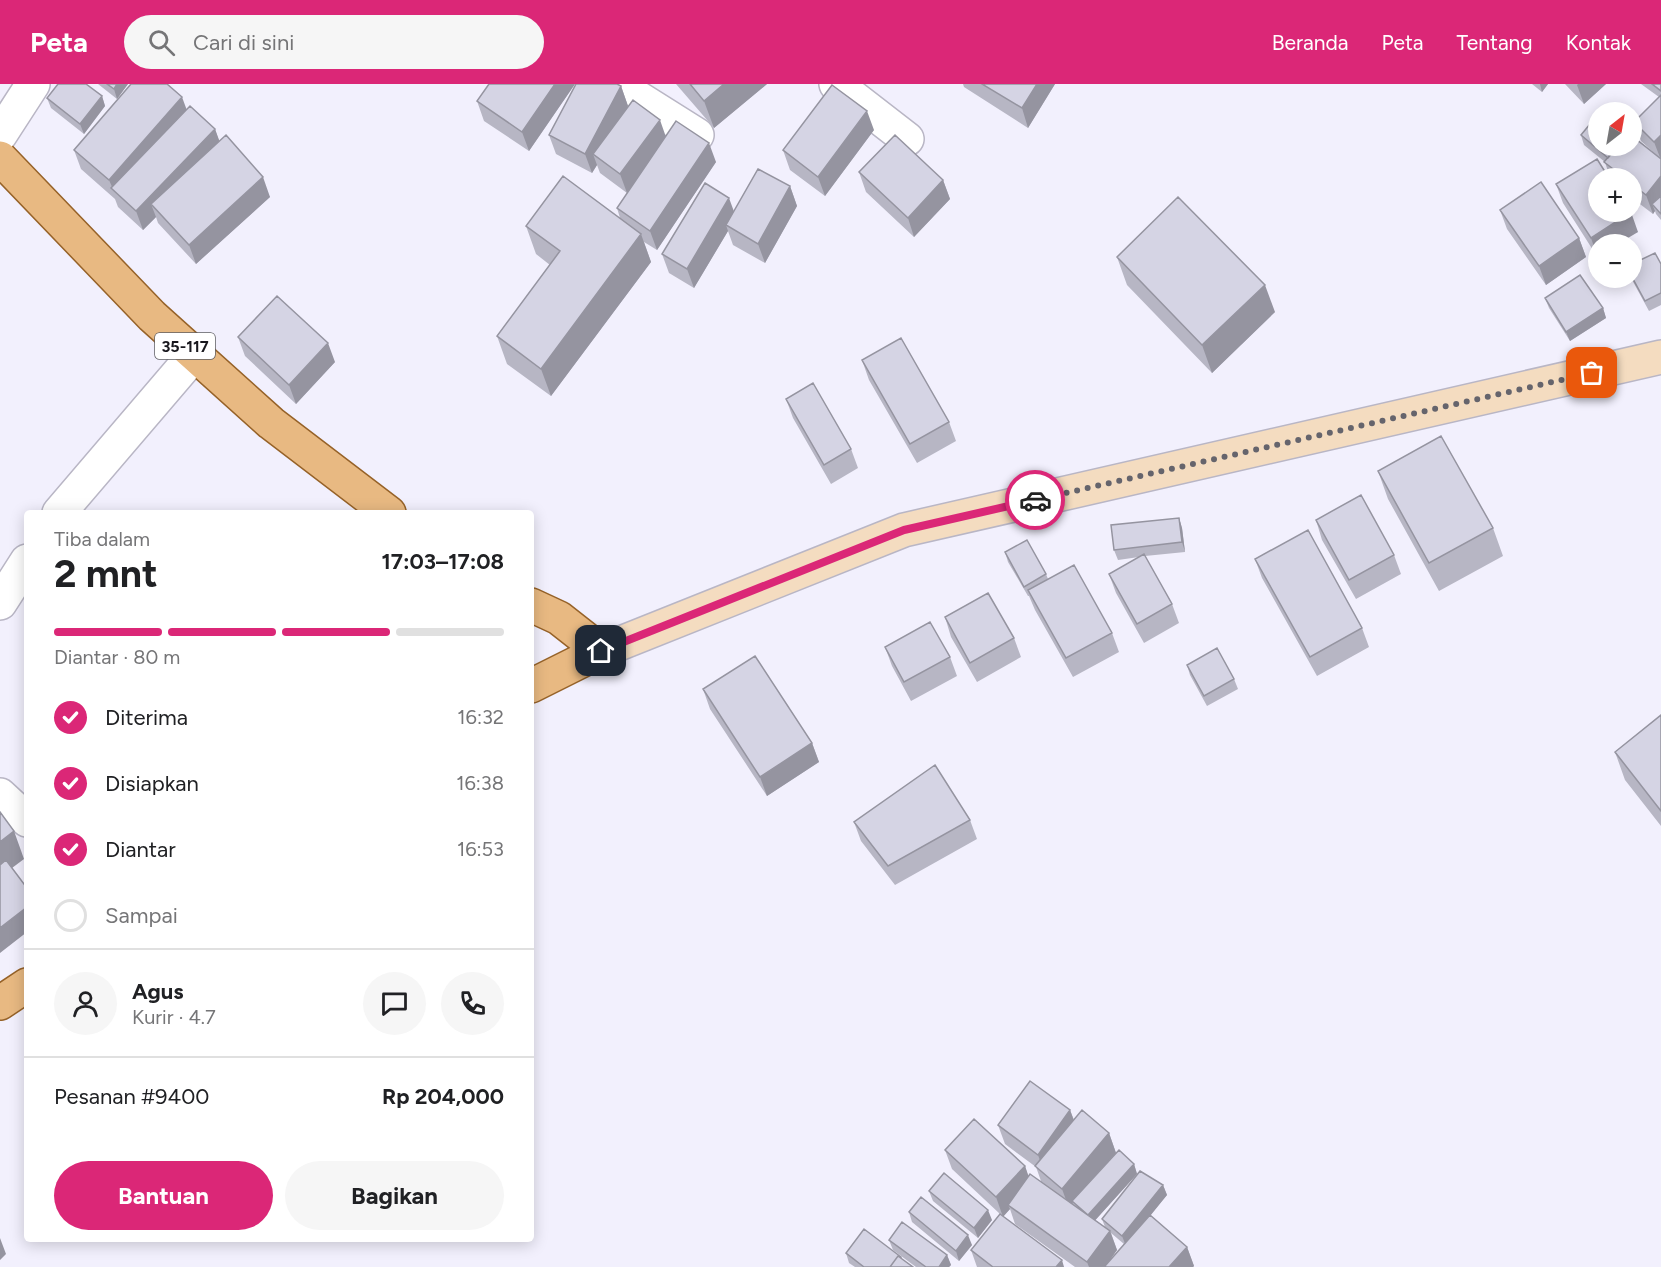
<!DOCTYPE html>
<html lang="id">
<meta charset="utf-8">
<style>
body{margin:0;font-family:Figtree,sans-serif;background:#f6f6f6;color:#202124;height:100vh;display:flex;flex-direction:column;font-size:22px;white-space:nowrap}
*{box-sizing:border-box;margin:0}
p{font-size:20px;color:#757577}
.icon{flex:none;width:33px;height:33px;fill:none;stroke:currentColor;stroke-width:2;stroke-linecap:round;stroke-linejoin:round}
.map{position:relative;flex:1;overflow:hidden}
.drawer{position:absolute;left:24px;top:426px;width:510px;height:732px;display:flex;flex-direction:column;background:#fff;border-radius:6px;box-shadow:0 3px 15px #0003}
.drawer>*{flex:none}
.needle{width:39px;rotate:31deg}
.buttons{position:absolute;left:1588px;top:18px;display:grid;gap:12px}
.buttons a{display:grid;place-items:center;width:54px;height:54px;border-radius:50%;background:#fff;box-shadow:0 3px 15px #0003;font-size:30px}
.pin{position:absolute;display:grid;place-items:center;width:51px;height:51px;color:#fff;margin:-26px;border-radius:12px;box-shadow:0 3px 9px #0006}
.courier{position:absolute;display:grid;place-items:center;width:60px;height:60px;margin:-30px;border:4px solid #db2777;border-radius:50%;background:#fff;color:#222;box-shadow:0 2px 8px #0007}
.overview em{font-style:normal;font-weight:700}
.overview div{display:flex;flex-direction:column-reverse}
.overview{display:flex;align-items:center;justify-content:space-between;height:102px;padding:0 30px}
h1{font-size:39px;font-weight:700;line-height:45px}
.bar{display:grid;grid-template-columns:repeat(4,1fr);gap:9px 6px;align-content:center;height:72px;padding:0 30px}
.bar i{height:8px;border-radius:4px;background:#e0e0e0}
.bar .current{background:#db2777}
.bar p{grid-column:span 4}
.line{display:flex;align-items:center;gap:15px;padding:0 30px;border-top:2px solid #e0e0e0}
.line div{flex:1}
.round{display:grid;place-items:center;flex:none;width:63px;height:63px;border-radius:32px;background:#f6f6f6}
ol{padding:0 30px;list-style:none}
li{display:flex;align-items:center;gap:18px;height:66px}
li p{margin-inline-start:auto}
li .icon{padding:6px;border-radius:50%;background:#db2777;color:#fff;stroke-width:4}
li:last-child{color:#757577}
li i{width:33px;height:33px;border:3px solid #e0e0e0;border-radius:50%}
.button{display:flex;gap:12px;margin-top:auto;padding:12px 30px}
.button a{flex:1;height:69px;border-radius:36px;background:#db2777;color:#fff;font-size:24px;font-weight:700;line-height:69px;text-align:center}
.button a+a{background:#f6f6f6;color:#202124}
header{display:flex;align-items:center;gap:36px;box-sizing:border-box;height:84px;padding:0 30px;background:#db2777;color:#fff}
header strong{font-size:28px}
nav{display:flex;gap:33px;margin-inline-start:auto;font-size:21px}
.search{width:420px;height:54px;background:#f6f6f6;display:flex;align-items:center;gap:15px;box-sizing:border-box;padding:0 21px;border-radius:33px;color:#757577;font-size:22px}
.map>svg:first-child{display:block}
</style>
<header>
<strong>Peta</strong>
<div class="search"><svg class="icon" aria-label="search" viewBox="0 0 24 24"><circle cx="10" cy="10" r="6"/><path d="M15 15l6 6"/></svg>Cari di sini</div>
<nav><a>Beranda</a><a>Peta</a><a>Tentang</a><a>Kontak</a></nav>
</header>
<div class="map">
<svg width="1661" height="1183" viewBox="0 0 1661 1183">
<rect width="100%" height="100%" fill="#f2f0fd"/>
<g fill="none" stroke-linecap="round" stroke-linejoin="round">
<defs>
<path id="minor" d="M616,0L697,51
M836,0L907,55
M0,51L33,0
M59,429L194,271
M0,519L27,477
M0,711L27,736"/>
<path id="secondary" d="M601,567L904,446L1661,273"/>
<path id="primary" d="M0,74L152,232L271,339L389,429
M531,521L559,534L601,567L531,602
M0,919L27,901"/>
</defs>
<!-- minor casing -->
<use href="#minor" stroke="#b9b6c5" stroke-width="36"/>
<!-- secondary casing -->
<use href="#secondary" stroke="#b9b6c5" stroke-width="36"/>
<!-- primary casing -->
<use href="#primary" stroke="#966228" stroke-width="36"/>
<!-- minor -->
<use href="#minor" stroke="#fff" stroke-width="33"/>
<!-- secondary -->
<use href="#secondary" stroke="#f4dcc0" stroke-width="33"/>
<!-- primary -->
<use href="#primary" stroke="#e8b982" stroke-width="33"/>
</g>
<!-- wall -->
<path fill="#b7b6c4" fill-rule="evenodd" d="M98,0H128L117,15Z
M575,0L529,67L484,37L477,17Z
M676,0H767L714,44Z
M963,0H1055L1028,44L964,3Z
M1532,0H1548L1542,8Z
M1565,0H1606L1584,20Z
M1641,0H1661V136L1656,130L1655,127L1653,130L1632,114V94H1610L1605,78L1584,61L1581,51L1638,56L1652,67L1641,57L1634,38L1659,13Z
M621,2L628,22L627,25L666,52L716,78L657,166L644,158L651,178L551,312L507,280L497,252L550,181L536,170L526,142L620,134L617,124L627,109L600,89L597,81L592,89L556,70L549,51Z
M102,12L105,22L84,50L51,24L47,14Z
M186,25L215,45L219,57L270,113L196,180L158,139L156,133L143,146L118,123L115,115L81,85L74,66Z
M874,46L825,112L790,86L783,66Z
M859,88L943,96L950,115L914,153L866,108Z
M1556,100L1638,148L1599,160V173L1598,174L1563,119Z
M790,102L797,122L765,179L733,161L728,147L694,204L669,189L662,170L734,127Z
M1500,126L1579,154L1586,173L1546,201L1507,145Z
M1117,173L1275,228L1212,289L1127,201Z
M1661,180V221L1649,227L1631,194Z
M1545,214L1603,224L1606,234L1570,257L1549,224Z
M238,253L335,278L296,320L245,272Z
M862,276L949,338L956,357L917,379L869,296Z
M786,315L851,365L858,384L831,400L793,334Z
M1378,387L1493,444L1503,472L1439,507L1388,415Z
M1179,434L1182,444L1185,468L1145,472L1172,520L1179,539L1144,559L1116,509L1109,490L1139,473L1118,476L1114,466Z
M1316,436L1394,471L1401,490L1356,515L1322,456Z
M1005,468L1046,490L1048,495L1112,549L1119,568L1073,593L1035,526L1029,512H1028L1008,478Z
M1255,475L1362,544L1369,563L1317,592L1262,494Z
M945,533L1014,554L1021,573L977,598L951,553Z
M885,563L950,573L957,592L911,617L892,582Z
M1187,581L1234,595L1238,605L1207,622L1190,591Z
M703,605L812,659L819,678L767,712L710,625Z
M1661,631V742L1625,696L1615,668Z
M970,736L977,755L895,801L861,757L854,738Z
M1070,1026L1074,1036L1109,1049L1116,1069L1134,1080L1137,1090L1095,1136L1105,1143L1102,1135L1163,1101L1167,1111L1150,1131L1187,1163L1194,1182L1193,1183H1075L1015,1140L1010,1125L1003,1132L1064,1183H977L971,1166L1000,1130L952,1085L945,1066L1025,1082L1028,1092L1041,1097L1036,1083L1005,1060L998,1041ZM1111,1149L1124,1160L1107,1180L1117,1166Z
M929,1107L992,1136L978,1154L933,1117Z
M909,1128L972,1161L959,1177L912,1138Z
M889,1156L947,1171L951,1181L949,1183H916L893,1166Z
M846,1169L901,1173L902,1175L913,1183H855L849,1179Z"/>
<!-- shaded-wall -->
<path fill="#9594a0" d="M117,0H128L117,15L114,5Z
M555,0H575L529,67L522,48Z
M724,0H767L714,44L704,17Z
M1037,0H1055L1028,44L1022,24Z
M1540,0H1548L1542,8Z
M1578,0H1606L1584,20L1577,1Z
M621,2L628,22L600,75L593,70L597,81L592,89L585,70Z
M102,12L105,22L84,50L80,40Z
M182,13L189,32L113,105L109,96Z
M867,27L874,46L825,112L818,93Z
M660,36L667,56L627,109L620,90Z
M215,45L222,64L151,120L156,133L143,146L136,127Z
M1661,51V76L1654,58Z
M709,59L716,78L657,166L650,147Z
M1661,92V120H1652L1655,127L1653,130L1646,111Z
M263,93L270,113L196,180L189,161Z
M943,96L950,115L914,153L908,134Z
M790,102L797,122L765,179L758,160Z
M729,114L736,133L726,141L728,147L694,204L687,185Z
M1631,128L1638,148L1618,160H1599V173L1598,174L1591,154Z
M641,150L651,178L551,312L541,285Z
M1579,154L1586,173L1546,201L1539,182Z
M1265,201L1275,228L1212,289L1202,261Z
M1603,224L1606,234L1570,257L1566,248Z
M328,259L335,278L296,320L289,301Z
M1179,434L1182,444L1185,468L1182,458Z
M812,659L819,678L767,712L760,693Z
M14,747L24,775L0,793V758Z
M27,823V848L0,869V844Z
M1070,1026L1077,1045L1045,1090L1038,1071Z
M1109,1049L1116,1069L1072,1117L1073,1119L1069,1124L1062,1105Z
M1134,1080L1137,1090L1091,1141L1088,1131Z
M1025,1082L1032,1102L1008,1121L1010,1125L1003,1133L996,1113Z
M1163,1101L1167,1111L1126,1162L1122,1152Z
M988,1126L992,1136L978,1154L974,1144Z
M1110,1147L1117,1166L1105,1183H1089L1087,1178Z
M968,1151L972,1161L959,1177L956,1167Z
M0,1154L6,1170L0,1176Z
M1187,1163L1194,1182L1193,1183H1169Z
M947,1171L951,1181L949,1183H939Z
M1062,1176L1064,1183H1056Z"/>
<!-- building -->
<path fill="#d5d4e4" stroke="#9594a0" stroke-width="1.5" d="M58,0H86L102,12L80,40L47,14Z
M107,0H117L114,5Z
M131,0H167L182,13L109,96L74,66Z
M489,0H555L522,48L477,17Z
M576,0H617L621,2L585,70L549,51Z
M690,0H724L704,17Z
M982,0H1037L1022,24Z
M1652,0H1661V7Z
M832,1L867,27L818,93L783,66Z
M1661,11V51L1654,58L1634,38Z
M633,16L660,36L620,90L593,70Z
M190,22L215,45L136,127L111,104Z
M1604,23L1610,28H1600Z
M1599,29V62H1618L1608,74L1581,51Z
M676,37L709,59L650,147L617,124Z
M226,51L263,93L189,161L151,120Z
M895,51L943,96L908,134L859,88Z
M1632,52L1661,75V92L1646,111L1632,100V94H1625L1604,78L1618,62H1632Z
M1597,75L1609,94H1599V128H1631L1591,154L1556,100Z
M758,85L790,102L758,160L726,141Z
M563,92L641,150L541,285L497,252L560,167L526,142Z
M1541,98L1579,154L1539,182L1500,126Z
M705,99L729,114L687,185L662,170Z
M1661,112V130L1652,120Z
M1178,113L1265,201L1202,261L1117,173Z
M1655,169L1661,180V209L1645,217L1632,193V180Z
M1580,191L1603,224L1566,248L1545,214Z
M277,212L328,259L289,301L238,253Z
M901,254L949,338L910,360L862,276Z
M813,299L851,365L824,381L786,315Z
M1441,352L1493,444L1429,479L1378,387Z
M1361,411L1394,471L1349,496L1316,436Z
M1179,434L1182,458L1114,466L1111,441Z
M1308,446L1362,544L1310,573L1255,475Z
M1027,456L1046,490L1024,503L1005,468Z
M1144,470L1172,520L1137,540L1109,490Z
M1074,481L1112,549L1066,574L1028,506Z
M988,509L1014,554L970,579L945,533Z
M930,538L950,573L904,598L885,563Z
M1217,564L1234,595L1204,612L1187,581Z
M755,572L812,659L760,693L703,605Z
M1661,631V727L1615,668Z
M935,681L970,736L888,782L854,738Z
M0,728L14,747L0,758Z
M6,776L27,804V823L0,844V781Z
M1030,997L1070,1026L1038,1071L998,1041Z
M1082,1026L1109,1049L1062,1105L1035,1082Z
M974,1035L1025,1082L996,1113L945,1066Z
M1119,1066L1134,1080L1088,1131L1072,1117Z
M1140,1087L1163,1101L1122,1152L1102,1135Z
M944,1089L988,1126L974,1144L929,1107Z
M1030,1090L1110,1147L1087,1178L1008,1121Z
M921,1113L968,1151L956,1167L909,1128Z
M1000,1130L1062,1176L1056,1183H993L971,1166Z
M1150,1131L1187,1163L1169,1183H1106L1105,1182Z
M902,1138L947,1171L939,1183H926L889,1156Z
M864,1145L901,1173V1174L898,1172L890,1183H864L846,1169Z
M898,1172L913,1183H890Z"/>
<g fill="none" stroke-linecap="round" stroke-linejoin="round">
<!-- done -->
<path stroke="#65646c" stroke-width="6" stroke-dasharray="0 10.8" d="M1035,416L1592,289"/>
<!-- route -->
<path stroke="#db2777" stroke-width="8" d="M601,567L904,446L1035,416"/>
</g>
<g text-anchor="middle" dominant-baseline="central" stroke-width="5" stroke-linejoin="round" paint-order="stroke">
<!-- shield labels -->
<rect fill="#fff" stroke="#5e5d62" stroke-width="1.5" x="155" y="249" width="60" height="26" rx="4.5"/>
<g font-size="16" font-weight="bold" fill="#19181e">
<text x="185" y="262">35-117</text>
</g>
</g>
</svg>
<div class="buttons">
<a><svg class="needle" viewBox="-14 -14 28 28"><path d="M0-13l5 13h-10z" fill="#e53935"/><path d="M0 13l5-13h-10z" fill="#757577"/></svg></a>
<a>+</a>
<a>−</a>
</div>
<div class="pin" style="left:1592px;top:289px;background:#ea580c"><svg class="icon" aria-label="bag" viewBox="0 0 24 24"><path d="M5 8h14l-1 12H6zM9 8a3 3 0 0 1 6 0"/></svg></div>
<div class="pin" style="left:601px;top:567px;background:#1f2937"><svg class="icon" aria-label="home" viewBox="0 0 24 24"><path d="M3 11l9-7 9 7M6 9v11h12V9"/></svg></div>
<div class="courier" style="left:1035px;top:416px"><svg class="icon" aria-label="car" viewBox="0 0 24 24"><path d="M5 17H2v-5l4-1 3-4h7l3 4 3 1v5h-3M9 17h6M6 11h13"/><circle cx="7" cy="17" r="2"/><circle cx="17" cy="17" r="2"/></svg></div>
<section class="drawer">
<div class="overview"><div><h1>2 mnt</h1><p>Tiba dalam</p></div><em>17:03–17:08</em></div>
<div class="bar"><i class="current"></i><i class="current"></i><i class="current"></i><i></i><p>Diantar · 80 m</p></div>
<ol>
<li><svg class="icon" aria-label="check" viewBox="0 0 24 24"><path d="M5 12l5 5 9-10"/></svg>Diterima<p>16:32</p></li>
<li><svg class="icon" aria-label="check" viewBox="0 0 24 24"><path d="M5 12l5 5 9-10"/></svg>Disiapkan<p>16:38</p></li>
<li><svg class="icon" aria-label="check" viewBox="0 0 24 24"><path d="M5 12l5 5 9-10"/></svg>Diantar<p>16:53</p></li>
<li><i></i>Sampai</li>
</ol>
<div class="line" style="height:108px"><a class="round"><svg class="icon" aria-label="person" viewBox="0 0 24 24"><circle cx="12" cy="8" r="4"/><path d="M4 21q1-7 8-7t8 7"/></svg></a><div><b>Agus</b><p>Kurir · 4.7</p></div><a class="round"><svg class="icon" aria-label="chat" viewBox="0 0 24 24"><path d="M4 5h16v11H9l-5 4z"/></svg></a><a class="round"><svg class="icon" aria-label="phone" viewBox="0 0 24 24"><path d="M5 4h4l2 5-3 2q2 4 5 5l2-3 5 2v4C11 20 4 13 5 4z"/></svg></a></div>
<div class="line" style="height:78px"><div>Pesanan #9400</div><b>Rp 204,000</b></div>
<div class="button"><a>Bantuan</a><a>Bagikan</a></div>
</section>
</div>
